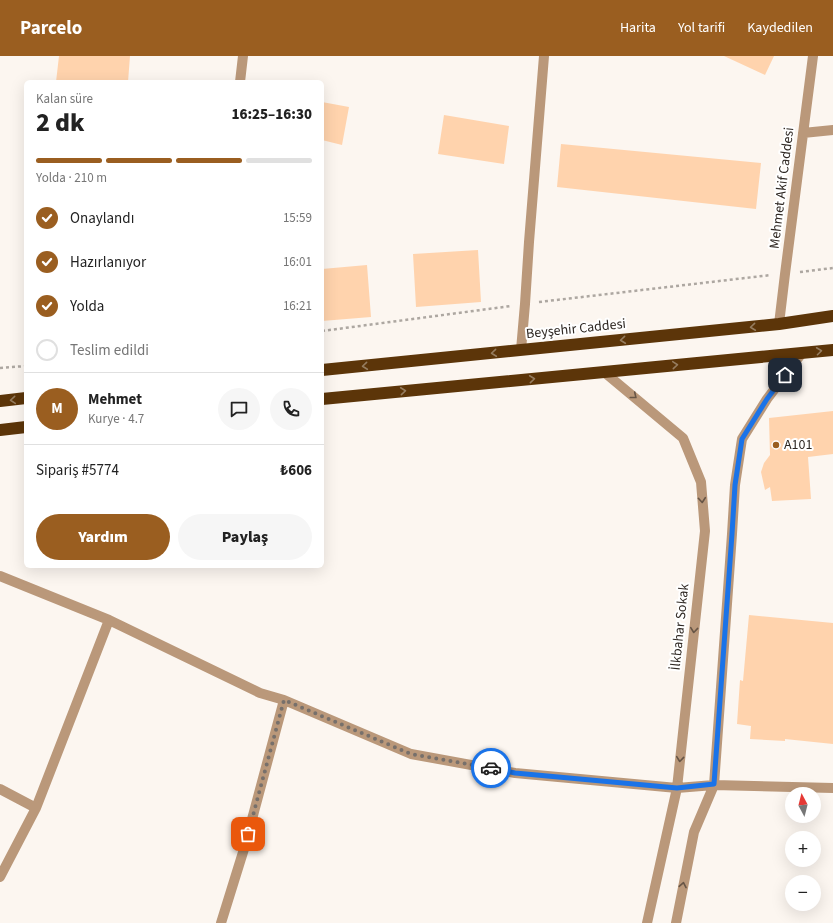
<!DOCTYPE html>
<html lang="tr">
<meta charset="utf-8">
<style>
body{margin:0;font-family:"Source Sans 3",sans-serif;background:#f6f6f6;color:#222;height:100vh;display:flex;flex-direction:column;font-size:15px;white-space:nowrap}
*{box-sizing:border-box;margin:0}
p{font-size:13px;color:#767676}
.icon{flex:none;width:22px;height:22px;fill:none;stroke:currentColor;stroke-width:2;stroke-linecap:round;stroke-linejoin:round}
.map{position:relative;flex:1;overflow:hidden}
.details{position:absolute;left:24px;top:24px;width:300px;height:488px;display:flex;flex-direction:column;background:#fff;border-radius:6px;box-shadow:0 4px 16px #0002}
.details>*{flex:none}
.needle{width:26px;rotate:353deg}
.controls{position:absolute;left:785px;top:731px;display:grid;gap:8px}
.controls a{display:grid;place-items:center;width:36px;height:36px;border-radius:50%;background:#fff;box-shadow:0 4px 16px #0002;font-size:20px}
.pin{position:absolute;display:grid;place-items:center;width:34px;height:34px;color:#fff;margin:-17px;border-radius:8px;box-shadow:0 2px 6px #0006}
.courier{position:absolute;display:grid;place-items:center;width:40px;height:40px;margin:-20px;border:3px solid #1a73e8;border-radius:50%;background:#fff;color:#222;box-shadow:0 1px 5px #0007}
.summary em{font-style:normal;font-weight:800}
.summary div{display:flex;flex-direction:column-reverse}
.summary{display:flex;align-items:center;justify-content:space-between;height:68px;padding:0 12px}
h1{font-size:26px;font-weight:800;line-height:30px}
.bar{display:grid;grid-template-columns:repeat(4,1fr);gap:6px 4px;align-content:center;height:48px;padding:0 12px}
.bar i{height:5px;border-radius:3px;background:#e0e0e0}
.bar .on{background:#9a5e20}
.bar p{grid-column:span 4}
.line{display:flex;align-items:center;gap:10px;padding:0 12px;border-top:1px solid #e0e0e0}
.line div{flex:1}
.round{display:grid;place-items:center;flex:none;width:42px;height:42px;border-radius:21px;background:#f6f6f6}
ol{padding:0 12px;list-style:none}
li{display:flex;align-items:center;gap:12px;height:44px}
li p{margin-inline-start:auto}
li .icon{padding:4px;border-radius:50%;background:#9a5e20;color:#fff;stroke-width:4}
li:last-child{color:#767676}
li i{width:22px;height:22px;border:2px solid #e0e0e0;border-radius:50%}
.button{display:flex;gap:8px;margin-top:auto;padding:8px 12px}
.button a{flex:1;height:46px;border-radius:24px;background:#9a5e20;color:#fff;font-size:16px;font-weight:800;line-height:46px;text-align:center}
.button a+a{background:#f6f6f6;color:#222}
header{display:flex;align-items:center;gap:24px;box-sizing:border-box;height:56px;padding:0 20px;background:#9a5e20;color:#fff}
header strong{font-size:19px}
nav{display:flex;gap:22px;margin-inline-start:auto;font-size:14px}
.map>svg:first-child{display:block}
</style>
<header>
<strong>Parcelo</strong>
<nav><a>Harita</a><a>Yol tarifi</a><a>Kaydedilen</a></nav>
</header>
<div class="map">
<svg width="833" height="867" viewBox="0 0 833 867">
<rect width="100%" height="100%" fill="#fcf6f0"/>
<!-- building -->
<path fill="#ffd3ad" d="M59,0H130L128,26H56Z
M724,0H774L765,19Z
M322,46L349,51L342,89L322,84Z
M444,59L509,70L504,108L438,98Z
M561,88L761,107L756,153L557,131Z
M478,194L481,246L416,251L413,198Z
M367,209L371,261L322,265V213Z
M833,355V398L808,401L811,443L772,445L770,431L765,434L761,416L764,407L770,399L769,362Z
M749,559L833,567V688L785,683V685L750,683L751,670L737,668L740,624L743,625Z"/>
<g fill="none" stroke-linecap="round" stroke-linejoin="round">
<!-- path -->
<path stroke="#ada7a1" stroke-width="2.5" stroke-dasharray="3 3" stroke-linecap="butt" d="M800,216L833,212
M539,246L771,219
M322,275L511,250
M0,312L26,310"/>
<!-- minor -->
<path stroke="#ba987a" stroke-width="10" d="M240,26L243,0
M803,77L833,74
M779,268L785,218L813,0
M521,294L525,248L529,186L544,0
M604,316L683,382L701,426L705,475L677,732L647,867
M0,520L109,564L36,752
M109,564L260,637L284,644L244,793L221,867
M284,644L411,698L515,717L677,732L714,729L833,732
M0,733L36,752L0,821
M676,867L694,776L714,729L732,478L735,429L742,383L767,343L802,297"/>
<!-- highway -->
<path stroke="#5c3509" stroke-width="12" d="M322,314L779,268L833,260
M322,343L833,294
M0,345L26,342
M0,374L26,371"/>
</g>
<!-- one-way arrows -->
<defs><path id="oneway-chevron" d="M-2-3.5L2.5 0L-2 3.5" fill="none" stroke-width="1.6" stroke-linecap="round" stroke-linejoin="round"/></defs>
<g stroke="#957c5f">
<use href="#oneway-chevron" transform="translate(753 271) rotate(174)"/>
<use href="#oneway-chevron" transform="translate(623 284) rotate(174)"/>
<use href="#oneway-chevron" transform="translate(819 295) rotate(-7)"/>
<use href="#oneway-chevron" transform="translate(494 297) rotate(174)"/>
<use href="#oneway-chevron" transform="translate(675 309) rotate(-5)"/>
<use href="#oneway-chevron" transform="translate(365 310) rotate(174)"/>
<use href="#oneway-chevron" transform="translate(532 323) rotate(-6)"/>
<use href="#oneway-chevron" transform="translate(403 335) rotate(-6)"/>
<use href="#oneway-chevron" transform="translate(13 344) rotate(175)"/>
</g>
<g stroke="#675546">
<use href="#oneway-chevron" transform="translate(634 340) rotate(39)"/>
<use href="#oneway-chevron" transform="translate(702 444) rotate(85)"/>
<use href="#oneway-chevron" transform="translate(694 574) rotate(96)"/>
<use href="#oneway-chevron" transform="translate(680 703) rotate(96)"/>
<use href="#oneway-chevron" transform="translate(683 829) rotate(-79)"/>
</g>
<g fill="none" stroke-linecap="round" stroke-linejoin="round">
<!-- done -->
<path stroke="#77706b" stroke-width="4" stroke-dasharray="0 7.2" d="M248,778L284,644L411,698L491,712"/>
<!-- route -->
<path stroke="#1a73e8" stroke-width="5" d="M491,712L515,717L677,732L714,728L732,478L735,429L742,383L767,343L785,319"/>
</g>
<!-- markers -->
<circle fill="#9a5e20" stroke="#fff" stroke-width="1.5" cx="776" cy="389" r="4"/>
<g text-anchor="middle" dominant-baseline="central" stroke-width="4" stroke-linejoin="round" paint-order="stroke">
<!-- street labels -->
<g font-size="14" fill="#2f2823" stroke="#fff">
<text transform="translate(782 132) rotate(-83)">Mehmet Akif Caddesi</text>
<text transform="translate(576 273) rotate(-6)">Beyşehir Caddesi</text>
<text transform="translate(680 571) rotate(-84)">İlkbahar Sokak</text>
</g>
<!-- poi labels -->
<g font-size="14" fill="#2f2823" stroke="#fff" text-anchor="start">
<text x="784" y="389">A101</text>
</g>
</g>
</svg>
<div class="controls">
<a><svg class="needle" viewBox="-14 -14 28 28"><path d="M0-13l5 13h-10z" fill="#e53935"/><path d="M0 13l5-13h-10z" fill="#767676"/></svg></a>
<a>+</a>
<a>−</a>
</div>
<div class="pin" style="left:248px;top:778px;background:#ea580c"><svg class="icon" aria-label="bag" viewBox="0 0 24 24"><path d="M5 8h14l-1 12H6zM9 8a3 3 0 0 1 6 0"/></svg></div>
<div class="pin" style="left:785px;top:319px;background:#1f2937"><svg class="icon" aria-label="home" viewBox="0 0 24 24"><path d="M3 11l9-7 9 7M6 9v11h12V9"/></svg></div>
<div class="courier" style="left:491px;top:712px"><svg class="icon" aria-label="car" viewBox="0 0 24 24"><path d="M5 17H2v-5l4-1 3-4h7l3 4 3 1v5h-3M9 17h6M6 11h13"/><circle cx="7" cy="17" r="2"/><circle cx="17" cy="17" r="2"/></svg></div>
<section class="details">
<div class="summary"><div><h1>2 dk</h1><p>Kalan süre</p></div><em>16:25–16:30</em></div>
<div class="bar"><i class="on"></i><i class="on"></i><i class="on"></i><i></i><p>Yolda · 210 m</p></div>
<ol>
<li><svg class="icon" aria-label="check" viewBox="0 0 24 24"><path d="M5 12l5 5 9-10"/></svg>Onaylandı<p>15:59</p></li>
<li><svg class="icon" aria-label="check" viewBox="0 0 24 24"><path d="M5 12l5 5 9-10"/></svg>Hazırlanıyor<p>16:01</p></li>
<li><svg class="icon" aria-label="check" viewBox="0 0 24 24"><path d="M5 12l5 5 9-10"/></svg>Yolda<p>16:21</p></li>
<li><i></i>Teslim edildi</li>
</ol>
<div class="line" style="height:72px"><b class="round" style="background:#9a5e20;color:#fff">M</b><div><b>Mehmet</b><p>Kurye · 4.7</p></div><a class="round"><svg class="icon" aria-label="chat" viewBox="0 0 24 24"><path d="M4 5h16v11H9l-5 4z"/></svg></a><a class="round"><svg class="icon" aria-label="phone" viewBox="0 0 24 24"><path d="M5 4h4l2 5-3 2q2 4 5 5l2-3 5 2v4C11 20 4 13 5 4z"/></svg></a></div>
<div class="line" style="height:52px"><div>Sipariş #5774</div><b>₺606</b></div>
<div class="button"><a>Yardım</a><a>Paylaş</a></div>
</section>
</div>
